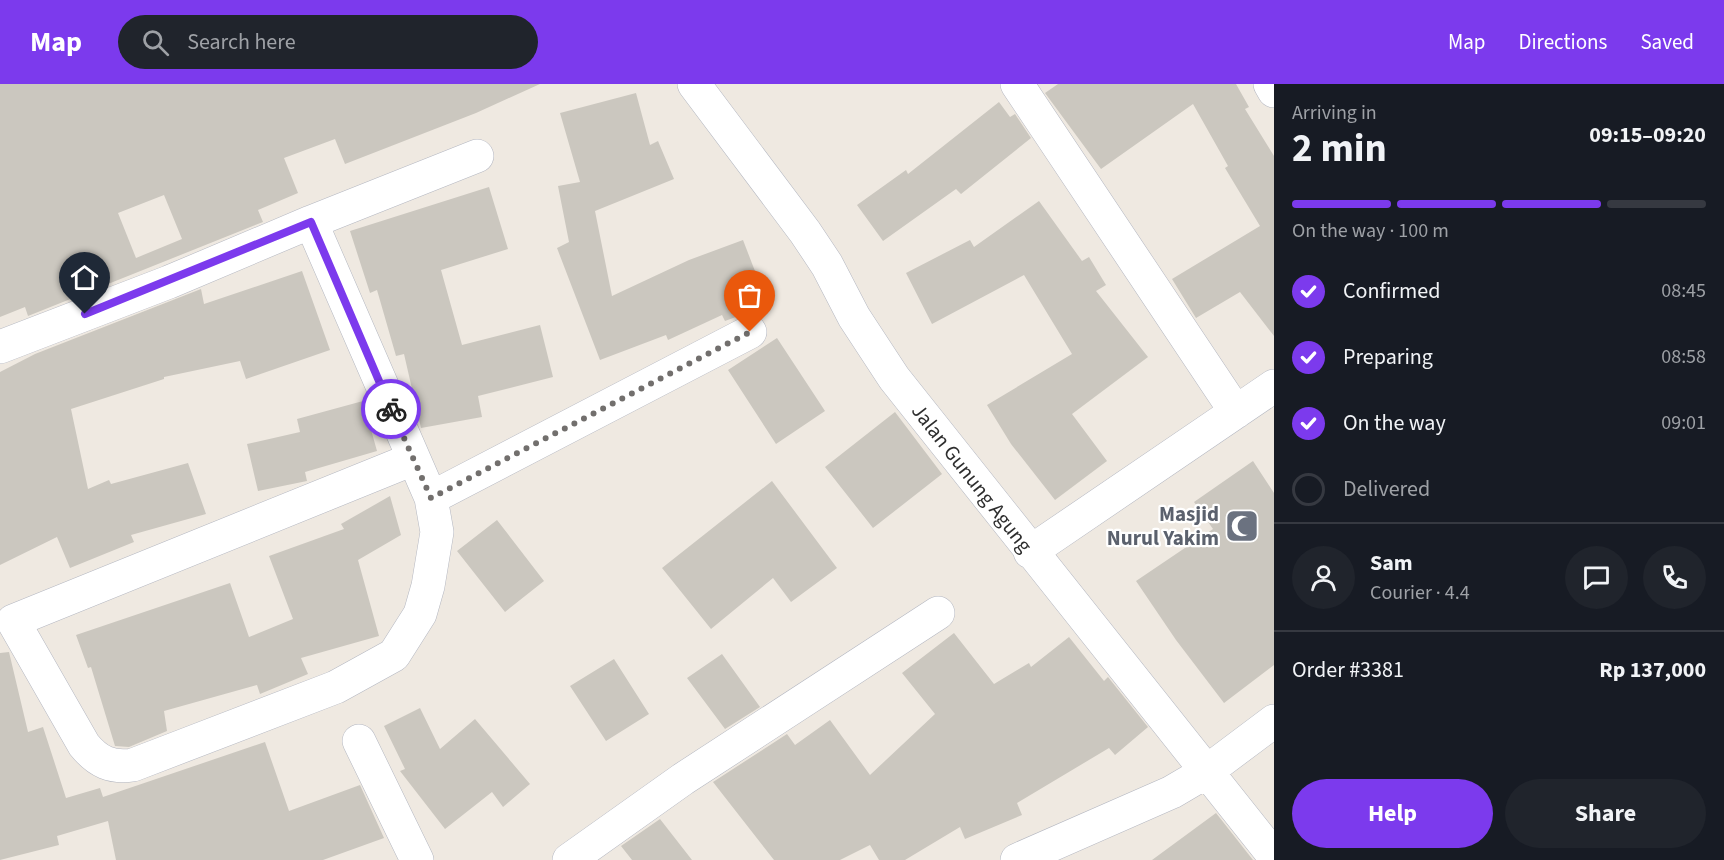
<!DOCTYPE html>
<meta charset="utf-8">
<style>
body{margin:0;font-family:"Source Sans 3",sans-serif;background:#20242c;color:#f1f3f6;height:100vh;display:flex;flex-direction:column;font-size:22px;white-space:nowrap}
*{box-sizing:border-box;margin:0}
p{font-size:20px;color:#9ea1a6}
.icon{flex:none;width:33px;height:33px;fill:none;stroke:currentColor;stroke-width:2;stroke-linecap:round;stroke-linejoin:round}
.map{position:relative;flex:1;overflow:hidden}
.drawer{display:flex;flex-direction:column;background:#171b24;width:450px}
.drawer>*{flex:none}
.pin{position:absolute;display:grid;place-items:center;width:51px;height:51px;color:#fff;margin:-62px -26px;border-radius:50% 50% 50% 0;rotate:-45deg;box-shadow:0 0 6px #0007}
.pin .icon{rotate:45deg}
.courier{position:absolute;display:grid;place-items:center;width:60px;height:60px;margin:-30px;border:4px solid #7c3aed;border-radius:50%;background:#fff;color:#222;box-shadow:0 2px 8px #0007}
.overview em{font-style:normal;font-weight:700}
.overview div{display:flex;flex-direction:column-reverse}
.overview{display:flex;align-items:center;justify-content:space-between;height:102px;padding:0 18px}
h1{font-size:39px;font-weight:700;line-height:45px}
.bar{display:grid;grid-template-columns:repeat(4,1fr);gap:9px 6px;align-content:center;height:72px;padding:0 18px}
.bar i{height:8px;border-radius:4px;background:#363941}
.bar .current{background:#7c3aed}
.bar p{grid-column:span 4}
.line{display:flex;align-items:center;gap:15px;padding:0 18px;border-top:2px solid #363941}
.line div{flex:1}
.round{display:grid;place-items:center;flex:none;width:63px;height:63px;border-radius:32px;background:#20242c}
ol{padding:0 18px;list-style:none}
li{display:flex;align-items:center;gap:18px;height:66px}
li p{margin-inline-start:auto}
li .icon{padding:6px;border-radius:50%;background:#7c3aed;color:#fff;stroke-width:4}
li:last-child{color:#9ea1a6}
li i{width:33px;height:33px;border:3px solid #363941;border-radius:50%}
.action{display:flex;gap:12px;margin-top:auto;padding:12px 18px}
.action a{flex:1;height:69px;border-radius:36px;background:#7c3aed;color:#fff;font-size:24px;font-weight:700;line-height:69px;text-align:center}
.action a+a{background:#20242c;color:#f1f3f6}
header{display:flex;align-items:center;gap:36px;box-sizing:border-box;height:84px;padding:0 30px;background:#7c3aed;color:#fff}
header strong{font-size:28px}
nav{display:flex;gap:33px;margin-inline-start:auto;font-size:21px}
.search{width:420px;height:54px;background:#20242c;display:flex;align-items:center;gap:15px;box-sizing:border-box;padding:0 21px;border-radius:33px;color:#9ea1a6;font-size:22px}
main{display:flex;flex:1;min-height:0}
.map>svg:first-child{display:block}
</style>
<header>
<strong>Map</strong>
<div class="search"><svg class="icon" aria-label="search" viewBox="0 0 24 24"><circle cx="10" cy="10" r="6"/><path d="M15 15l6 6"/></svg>Search here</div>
<nav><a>Map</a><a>Directions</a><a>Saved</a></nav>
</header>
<main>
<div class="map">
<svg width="1274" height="776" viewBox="0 0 1274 776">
<rect width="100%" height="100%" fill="#efe9e1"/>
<!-- building -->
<path fill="#cbc7bf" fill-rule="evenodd" d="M0,0H540L476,29L345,80L335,55L284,74L298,109L258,126L263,138L28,232L25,223L0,233ZM164,111L182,155L136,174L118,129Z
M1058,0H1236L1249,23L1245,25L1274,72V252L1240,208L1196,234L1172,195L1260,142L1225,84L1228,82L1193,20L1101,85L1045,9Z
M636,9L650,61L658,57L674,95L595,127L612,212L689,176L743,156L768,221L725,237L722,231L668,256L666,251L600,276L557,164L569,158L558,102L580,98L560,29Z
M999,18L1010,33L1015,30L1031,54L961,110L956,105L883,157L857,121L906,86L908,90Z
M489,103L508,165L441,186L462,261L540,241L553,293L478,312L482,333L421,344L404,270L396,272L377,206L370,209L350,147Z
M1039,117L1082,177L1089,173L1106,201L1096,207L1148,273L1072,330L1107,377L1055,416L1011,360L987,321L1072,270L1024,191L932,240L906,189L970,156L974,163Z
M302,187L330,266L246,295L240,277L164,293V295L71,325L88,405L109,396L111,400L188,379L206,430L131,451L134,458L70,484L57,453L0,481V288L35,270L201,205L204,220Z
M777,254L825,327L776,360L728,286Z
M363,317L377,367L305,388L307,397L258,407L247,360L300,348L297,335Z
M895,328L942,390L873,444L825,383Z
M1253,377L1274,409V581L1224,619L1176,556L1136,497L1213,445L1194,418Z
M772,397L837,484L791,518L773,494L711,545L662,484Z
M390,412L401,451L358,476L379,552L301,574L308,590L260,610L257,601L164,627L167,647L129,663L115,662L91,583L88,584L76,551L230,499L249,553L293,535L269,472L344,445L341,440Z
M497,436L544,497L505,528L457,467Z
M954,549L994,600L1029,579L1031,583L1069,553L1104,597L1108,593L1148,643L1115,671L1109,664L1017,719L1022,731L965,755L960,743L905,776H879L870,761L840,776H774L713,698L787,650L795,661L830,636L870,691L935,630L902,589Z
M9,568L28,648L43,643L66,714L100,704L103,713L265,658L289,727L360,701L384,754L323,776H116L108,737L57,752L59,761L0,776V569Z
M722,570L760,623L725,645L687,594Z
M614,575L649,630L606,657L570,602Z
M420,624L440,665L475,635L530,700L503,723L492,708L445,745L400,687L405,685L384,642Z
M1216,729L1253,776H1152Z
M660,735L692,776H632L621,762Z"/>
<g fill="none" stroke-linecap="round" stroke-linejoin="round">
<defs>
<path id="minor" d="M694,0L805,148L827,181L854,233L894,294L1274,772
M1017,0L1236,328
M1270,0L1274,7
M311,138L477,72
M0,263L169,198L311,138L431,414L437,448L428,502L420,530L394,571L336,603L133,681C111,684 98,678 84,661L13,537L413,375
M431,414L750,248
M1030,468L1274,302
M359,657L417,776
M569,776L683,695L938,529
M1017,776L1172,708L1206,688L1274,637"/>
</defs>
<!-- minor casing -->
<use href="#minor" stroke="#b4b7c1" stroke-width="34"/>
<!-- minor -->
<use href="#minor" stroke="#fff" stroke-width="33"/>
</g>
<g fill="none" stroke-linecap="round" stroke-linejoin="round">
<!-- done -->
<path stroke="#726f6d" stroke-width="6" stroke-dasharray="0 10.8" d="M391,325L431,414L750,248"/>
<!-- route -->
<path stroke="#7c3aed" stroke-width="8" d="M85,230L311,138L391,325"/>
</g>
<!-- icons -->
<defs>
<symbol id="mosque-square" viewBox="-11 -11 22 22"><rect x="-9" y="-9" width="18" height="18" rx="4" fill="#6b7280" stroke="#fff"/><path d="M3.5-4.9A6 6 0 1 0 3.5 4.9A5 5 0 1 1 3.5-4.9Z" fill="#fff"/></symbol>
</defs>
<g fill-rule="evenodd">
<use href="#mosque-square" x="1223" y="423" width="38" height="38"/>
</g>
<g text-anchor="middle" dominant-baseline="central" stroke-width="4.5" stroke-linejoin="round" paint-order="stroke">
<!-- street labels -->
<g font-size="21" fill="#2e2e2e" stroke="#fff">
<text transform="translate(972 394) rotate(52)">Jalan Gunung Agung</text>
</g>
<!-- worship labels -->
<g font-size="21" font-weight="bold" fill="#5b616d" stroke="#fff" text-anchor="end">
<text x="1219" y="430">Masjid<tspan x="1219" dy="24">Nurul Yakim</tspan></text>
</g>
</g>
</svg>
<div class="pin" style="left:750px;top:248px;background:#ea580c"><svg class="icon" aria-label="bag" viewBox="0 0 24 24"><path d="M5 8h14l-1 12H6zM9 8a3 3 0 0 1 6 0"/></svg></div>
<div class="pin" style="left:85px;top:230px;background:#1f2937"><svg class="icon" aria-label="home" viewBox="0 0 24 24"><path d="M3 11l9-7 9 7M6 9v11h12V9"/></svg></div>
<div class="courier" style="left:391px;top:325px"><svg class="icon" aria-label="bike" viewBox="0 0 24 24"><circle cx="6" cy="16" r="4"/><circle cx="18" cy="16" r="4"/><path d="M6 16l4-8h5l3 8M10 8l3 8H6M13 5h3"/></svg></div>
</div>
<section class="drawer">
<div class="overview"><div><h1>2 min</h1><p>Arriving in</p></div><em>09:15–09:20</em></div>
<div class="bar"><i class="current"></i><i class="current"></i><i class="current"></i><i></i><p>On the way · 100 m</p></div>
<ol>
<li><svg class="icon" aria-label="check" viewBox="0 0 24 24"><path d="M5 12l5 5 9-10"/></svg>Confirmed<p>08:45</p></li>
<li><svg class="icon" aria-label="check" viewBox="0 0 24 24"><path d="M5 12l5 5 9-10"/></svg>Preparing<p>08:58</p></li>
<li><svg class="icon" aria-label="check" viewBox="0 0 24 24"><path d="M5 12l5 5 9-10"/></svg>On the way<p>09:01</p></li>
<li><i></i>Delivered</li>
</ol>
<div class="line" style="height:108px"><a class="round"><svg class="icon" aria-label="person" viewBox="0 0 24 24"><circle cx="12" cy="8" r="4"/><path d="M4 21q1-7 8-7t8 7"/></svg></a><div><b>Sam</b><p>Courier · 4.4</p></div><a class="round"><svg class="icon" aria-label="chat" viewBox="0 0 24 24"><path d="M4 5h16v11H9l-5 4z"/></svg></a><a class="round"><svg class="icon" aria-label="phone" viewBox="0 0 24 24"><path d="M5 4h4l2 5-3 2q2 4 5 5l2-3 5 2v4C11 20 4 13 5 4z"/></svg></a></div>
<div class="line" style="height:78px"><div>Order #3381</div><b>Rp 137,000</b></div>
<div class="action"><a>Help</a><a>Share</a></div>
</section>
</main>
